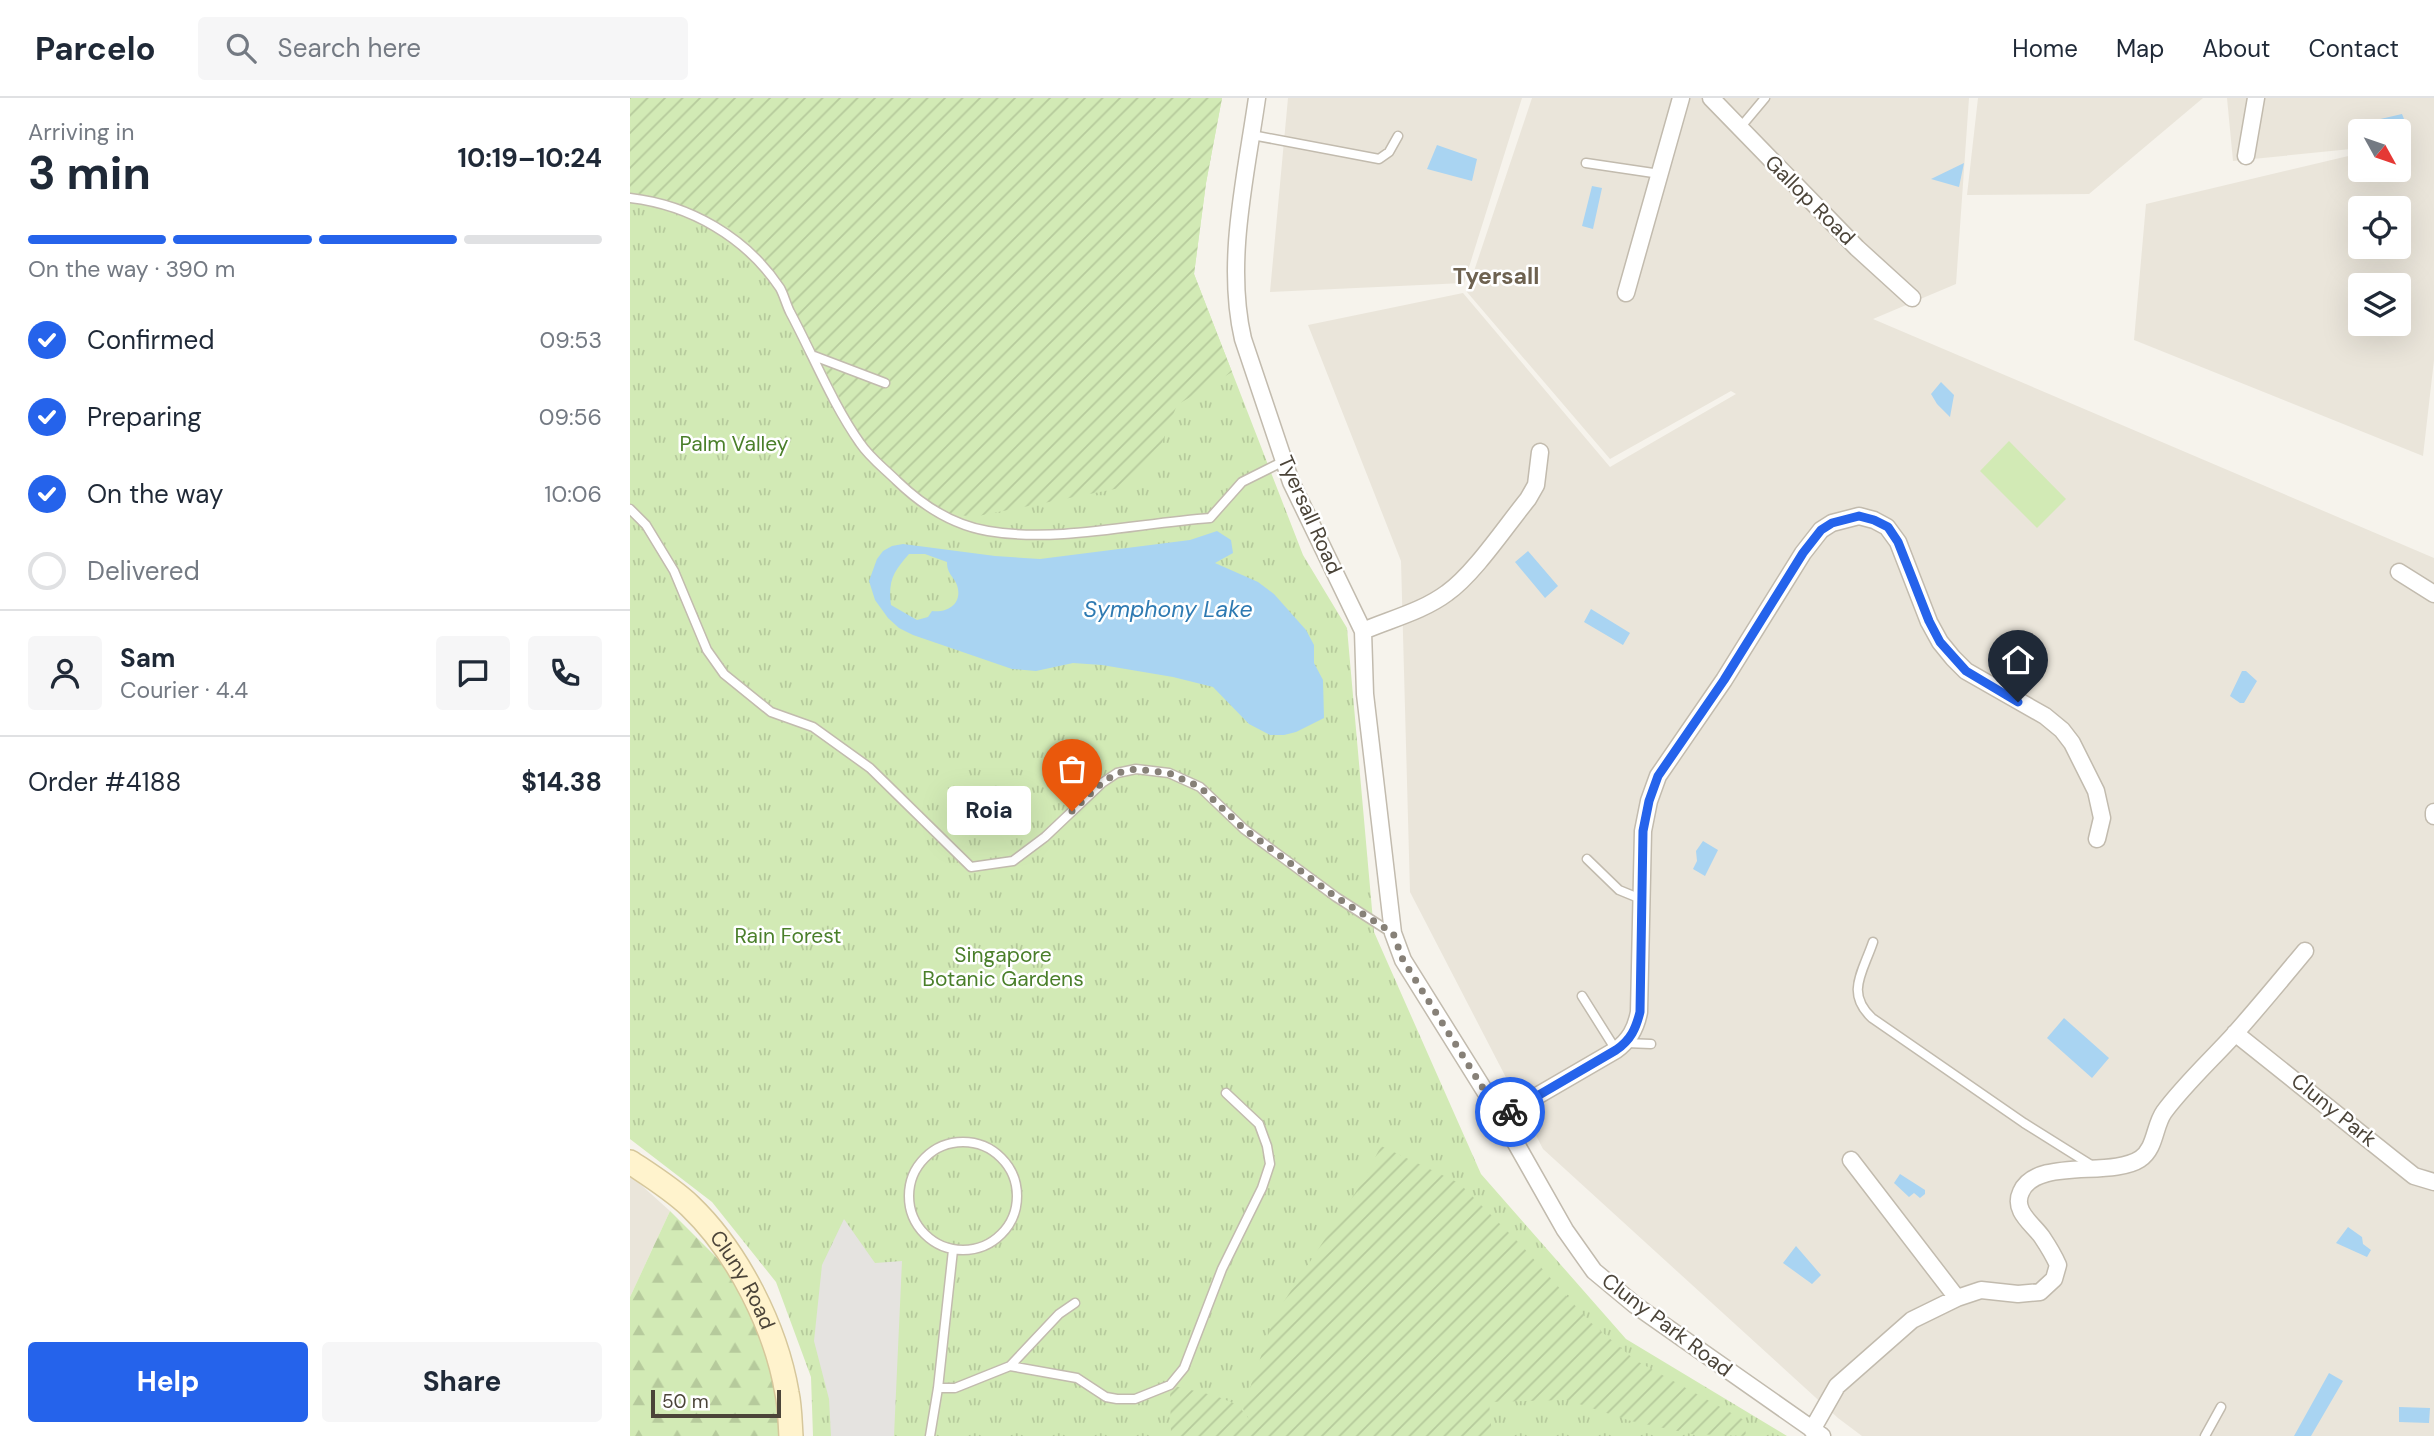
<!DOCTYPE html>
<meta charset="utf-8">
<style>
body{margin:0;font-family:"DM Sans",sans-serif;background:#f6f6f7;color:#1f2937;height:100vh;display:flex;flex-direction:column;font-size:26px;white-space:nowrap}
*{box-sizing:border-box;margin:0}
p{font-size:23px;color:#747a83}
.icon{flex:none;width:38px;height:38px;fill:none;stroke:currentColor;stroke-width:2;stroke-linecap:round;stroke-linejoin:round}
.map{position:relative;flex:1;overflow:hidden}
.drawer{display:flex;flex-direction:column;background:#fff;width:630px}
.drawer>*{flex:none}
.needle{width:46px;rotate:130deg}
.fabs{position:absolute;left:1718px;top:21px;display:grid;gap:14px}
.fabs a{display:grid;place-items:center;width:63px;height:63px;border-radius:7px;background:#fff;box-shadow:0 7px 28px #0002;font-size:35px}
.scale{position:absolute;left:21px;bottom:18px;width:130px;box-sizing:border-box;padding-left:7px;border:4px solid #4b4439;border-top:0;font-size:19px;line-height:24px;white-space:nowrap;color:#4b4439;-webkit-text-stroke:5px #fff;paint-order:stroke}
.pin{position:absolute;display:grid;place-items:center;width:60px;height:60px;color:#fff;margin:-72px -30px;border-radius:50% 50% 50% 0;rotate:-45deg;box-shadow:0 0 7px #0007}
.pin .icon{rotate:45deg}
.courier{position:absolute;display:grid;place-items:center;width:70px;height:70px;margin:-35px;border:5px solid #2563eb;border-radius:50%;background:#fff;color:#222;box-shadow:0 2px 9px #0007}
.bubble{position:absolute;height:49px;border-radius:7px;background:#fff;box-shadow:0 7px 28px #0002;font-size:23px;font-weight:700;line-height:49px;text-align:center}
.head em{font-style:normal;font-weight:700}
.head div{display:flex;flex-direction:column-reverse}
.head{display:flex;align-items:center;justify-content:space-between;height:119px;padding:0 28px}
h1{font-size:46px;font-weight:700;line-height:52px}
.bar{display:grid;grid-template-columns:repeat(4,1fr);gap:10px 7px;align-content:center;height:84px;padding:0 28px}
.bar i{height:9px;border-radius:5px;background:#e0e1e3}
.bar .current{background:#2563eb}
.bar p{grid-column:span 4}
.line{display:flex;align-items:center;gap:18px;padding:0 28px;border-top:2px solid #e0e1e3}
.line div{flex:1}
.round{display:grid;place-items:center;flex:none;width:74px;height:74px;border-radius:7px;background:#f6f6f7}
ol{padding:0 28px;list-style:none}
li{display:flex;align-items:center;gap:21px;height:77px}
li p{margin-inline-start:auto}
li .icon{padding:7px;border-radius:50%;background:#2563eb;color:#fff;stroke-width:4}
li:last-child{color:#747a83}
li i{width:38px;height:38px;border:4px solid #e0e1e3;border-radius:50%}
.cta{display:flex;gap:14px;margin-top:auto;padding:14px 28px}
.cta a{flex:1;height:80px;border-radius:7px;background:#2563eb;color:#fff;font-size:28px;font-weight:700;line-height:80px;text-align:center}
.cta a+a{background:#f6f6f7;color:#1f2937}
header{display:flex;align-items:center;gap:42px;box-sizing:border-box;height:98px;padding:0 35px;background:#fff;border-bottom:2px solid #e0e1e3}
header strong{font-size:33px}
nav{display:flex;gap:38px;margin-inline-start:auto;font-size:24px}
.search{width:490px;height:63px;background:#f6f6f7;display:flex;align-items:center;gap:18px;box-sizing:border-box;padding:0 24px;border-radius:7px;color:#747a83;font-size:26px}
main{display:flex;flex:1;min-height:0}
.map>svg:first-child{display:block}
</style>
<header>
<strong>Parcelo</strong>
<div class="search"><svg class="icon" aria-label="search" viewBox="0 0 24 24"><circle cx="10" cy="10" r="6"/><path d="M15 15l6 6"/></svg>Search here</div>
<nav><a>Home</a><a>Map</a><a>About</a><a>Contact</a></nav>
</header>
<main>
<section class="drawer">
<div class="head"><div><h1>3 min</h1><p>Arriving in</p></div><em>10:19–10:24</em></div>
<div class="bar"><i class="current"></i><i class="current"></i><i class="current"></i><i></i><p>On the way · 390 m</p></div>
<ol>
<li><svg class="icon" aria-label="check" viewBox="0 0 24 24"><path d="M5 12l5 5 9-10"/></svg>Confirmed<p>09:53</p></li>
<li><svg class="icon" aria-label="check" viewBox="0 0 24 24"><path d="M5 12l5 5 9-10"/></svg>Preparing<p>09:56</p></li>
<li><svg class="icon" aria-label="check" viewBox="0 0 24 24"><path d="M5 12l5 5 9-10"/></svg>On the way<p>10:06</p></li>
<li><i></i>Delivered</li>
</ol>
<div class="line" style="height:126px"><a class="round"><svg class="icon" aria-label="person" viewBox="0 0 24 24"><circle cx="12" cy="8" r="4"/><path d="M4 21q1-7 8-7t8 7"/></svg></a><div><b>Sam</b><p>Courier · 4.4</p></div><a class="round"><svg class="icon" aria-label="chat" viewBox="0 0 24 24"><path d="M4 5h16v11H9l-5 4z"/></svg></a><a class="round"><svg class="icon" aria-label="phone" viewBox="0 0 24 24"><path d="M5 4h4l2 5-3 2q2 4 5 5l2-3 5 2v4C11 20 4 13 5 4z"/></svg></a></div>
<div class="line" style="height:91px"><div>Order #4188</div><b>$14.38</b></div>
<div class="cta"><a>Help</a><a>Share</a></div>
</section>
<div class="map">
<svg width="1804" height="1338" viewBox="0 0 1804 1338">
<defs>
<pattern id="forest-firs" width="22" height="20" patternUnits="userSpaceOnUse" patternTransform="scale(1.75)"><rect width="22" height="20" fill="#d2eab5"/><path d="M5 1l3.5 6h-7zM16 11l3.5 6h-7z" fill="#b6ca9c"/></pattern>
<pattern id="park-tufts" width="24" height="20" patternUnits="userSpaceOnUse" patternTransform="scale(1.75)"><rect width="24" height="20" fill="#d2eab5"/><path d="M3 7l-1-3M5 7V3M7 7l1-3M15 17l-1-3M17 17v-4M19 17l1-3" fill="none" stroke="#b6ca9c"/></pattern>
<pattern id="garden-furrows" width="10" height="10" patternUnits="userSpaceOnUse" patternTransform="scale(1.75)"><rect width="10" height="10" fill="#d2eab5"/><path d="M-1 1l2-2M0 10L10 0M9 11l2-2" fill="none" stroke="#b6ca9c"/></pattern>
</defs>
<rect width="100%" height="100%" fill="#f6f3ec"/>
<!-- residential -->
<path fill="#eae5da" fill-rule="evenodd" d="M658,0H892L834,185L640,194Z
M902,0H1339L1326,186L1243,221L1804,460V1338H1232L1208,1320L913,1051L780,794L771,463L678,227L833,195L980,369L1106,296L1101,293L980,361L837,194Z
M1348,0H1573L1459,96L1337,97Z
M1597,0H1804V262L1793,358L1504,242L1516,106L1731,55V72H1769V33H1731V50L1603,63ZM1731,110H1769V149H1731ZM1731,187H1769V226H1731Z
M0,1077L40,1113L0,1199Z"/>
<!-- forest -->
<path fill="url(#forest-firs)" d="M40,1113L93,1166L124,1216L155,1303L153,1338H0V1199Z"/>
<!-- park -->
<path fill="url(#park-tufts)" d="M0,0H592L576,85L564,176L673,457L717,530L744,834L851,1076L996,1241L1157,1338H183L181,1279L146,1184L82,1104L0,1041Z"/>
<!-- garden -->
<path fill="url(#garden-furrows)" d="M0,0H592L576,85L564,176L602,274L547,307L531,347L521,366L490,390L343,419L312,414L287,398L247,360L223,326L149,183L112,136L60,111L0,93Z
M751,1048L829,1085L891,1147L959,1223L1005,1262L1114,1322L1116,1338L1062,1336L1001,1323L937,1302L859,1304L862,1338H541L540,1287L586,1298L608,1307L619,1321L613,1311L645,1217L733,1083Z"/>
<!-- pitch -->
<path fill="#d2eab5" d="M1379,343L1436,401L1407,430L1350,373Z"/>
<!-- parking -->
<path fill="#e5e3e0" d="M214,1121L245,1165L272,1163L264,1338H201L199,1301L184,1243L192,1167Z"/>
<!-- water -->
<path fill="#a9d4f2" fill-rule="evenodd" d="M1772,16L1776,26L1748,33L1746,22Z
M807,47L847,61L842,83L797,71Z
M1334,65L1329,89L1301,81Z
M962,88L972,90L963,131L952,128Z
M1311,284L1324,297L1320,319L1307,306L1301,296Z
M587,433L601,442L603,455L585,465L628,484L644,496L676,532L684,547V565L693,582L694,620L666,634L654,637H640L619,626L583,589L543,579L472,567L443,565L406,573L382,571L283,537L269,530L258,520L245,502L239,483L247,461L253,453L262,448L273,446L365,458L410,461L560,442ZM279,456H295L317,464C317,478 326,479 328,491C331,508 315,515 302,513L298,519L287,522L261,507C258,483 263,474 279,456Z
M898,453L928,488L915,500L885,464Z
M961,511L1000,535L993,547L954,524Z
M1612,573H1616L1627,583L1614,605H1610L1600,598Z
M1073,743L1088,752L1075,778L1063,771L1067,763L1066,753Z
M1434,920L1479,960L1462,980L1417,940Z
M1270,1076L1295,1092V1096L1290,1100L1284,1095L1279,1099L1264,1085Z
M1718,1129L1732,1139L1733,1146L1741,1152L1737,1159L1706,1145Z
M1166,1148L1191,1177L1182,1186L1153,1165Z
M1699,1275L1713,1283L1681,1338H1664Z
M1769,1309L1800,1310L1799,1325L1769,1324Z"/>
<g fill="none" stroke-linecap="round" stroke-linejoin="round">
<defs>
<path id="lane" d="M1109,31L1135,0
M622,37L749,61L759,54L768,38
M956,65L1030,76
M0,100C60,107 116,139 150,190C154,197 156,206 160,214C183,257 202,305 230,345C240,360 254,370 267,383C293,408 322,427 358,433C428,445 509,425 580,420L612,384L654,363
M184,258L255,285
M0,411L16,427L44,473L77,552L94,576L141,614L183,629L240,670L341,769L383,763L415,739L472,685L487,675L506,671L539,675L570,689L614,731L706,799L762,835
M957,761L989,792L1011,801
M1243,844C1233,874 1215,895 1242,920L1394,1025L1461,1067
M952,898L986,952
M996,945L1021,946
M279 1098a54 54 0 1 1 108 0a54 54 0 1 1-108 0Z
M380,1268L447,1280L476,1299L487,1301H505L540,1287L554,1270L592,1171L632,1090L640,1066L637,1048L629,1026L596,995
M308,1290H325L380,1268L429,1216L445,1205
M300,1338L308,1290L323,1152
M1575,1338L1591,1309"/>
<path id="street" d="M627,0C616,77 595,164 613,241L661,384L733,533L735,596L763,835L773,862L871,1019L935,1132L964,1173L1005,1207L1192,1338
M1081,0L1227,150L1282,200
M1616,58L1626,0
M996,195L1051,0
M1769,474L1804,496
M733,533C761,521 793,513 817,495C844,476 876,428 898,401L906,387L910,354
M1804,714V718
M1605,935L1784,1078L1804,1084
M871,1019L986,952C1000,942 1006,930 1009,914L1013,733L1019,703L1028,678L1094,582L1173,455L1191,432L1202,425L1229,418L1244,422L1257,429L1268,444L1299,524L1310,544L1323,560L1336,573L1415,618L1432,632L1442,645L1466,693L1472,720L1467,741
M1221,1062L1327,1200
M1182,1332L1207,1288L1282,1222L1327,1200L1351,1192L1388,1196L1410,1194L1424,1181L1428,1167C1424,1158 1418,1148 1412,1139C1403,1126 1382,1113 1391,1094C1406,1059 1481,1080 1510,1061C1526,1050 1524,1028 1534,1014C1554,987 1580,963 1602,939C1627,911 1651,882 1675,853"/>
<g id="secondary">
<path id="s1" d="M0,1064C21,1078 42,1091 60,1108C108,1154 146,1230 157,1295C160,1309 160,1324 161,1338"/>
</g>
</defs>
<!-- lane casing -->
<use href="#lane" stroke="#c2bbae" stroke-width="11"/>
<!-- street casing -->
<use href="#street" stroke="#c2bbae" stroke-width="19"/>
<!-- secondary casing -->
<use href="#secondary" stroke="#d6c79b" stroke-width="26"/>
<!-- lane -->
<use href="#lane" stroke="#fff" stroke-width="8"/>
<!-- street -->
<use href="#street" stroke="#fff" stroke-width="16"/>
<!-- secondary -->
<use href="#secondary" stroke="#fff3cd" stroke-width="23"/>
</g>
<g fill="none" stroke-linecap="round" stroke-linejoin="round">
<!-- done -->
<path stroke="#878178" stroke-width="7" stroke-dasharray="0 12.6" d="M442,713L472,685L487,675L506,671L539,675L570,689L614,731L706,799L763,835L773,862L871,1019L880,1014"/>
<!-- route -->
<path stroke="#2563eb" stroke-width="9" d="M880,1014L986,952C1001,942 1006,930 1010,914L1013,733L1019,703L1028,678L1094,582L1173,455L1191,432L1202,425L1229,418L1244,422L1258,429L1268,444L1299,523L1310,544L1336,573L1388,604"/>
</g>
<g text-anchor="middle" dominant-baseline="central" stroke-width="5" stroke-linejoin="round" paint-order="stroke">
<!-- street labels -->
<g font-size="21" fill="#4b4439" stroke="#fff">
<text transform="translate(1180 102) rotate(45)">Gallop Road</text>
<text transform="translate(680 417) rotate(66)">Tyersall Road</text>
<text transform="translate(1704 1012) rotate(39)">Cluny Park</text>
<text stroke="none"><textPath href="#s1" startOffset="166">Cluny Road</textPath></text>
<text transform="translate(1037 1227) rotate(37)">Cluny Park Road</text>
</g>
<!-- park labels -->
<g font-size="21" fill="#4a7f2a" stroke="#fff">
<text x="104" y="346">Palm Valley</text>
<text x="158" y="838">Rain Forest</text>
<text x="373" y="857">Singapore<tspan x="373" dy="24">Botanic Gardens</tspan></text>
</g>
<!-- neighbourhood labels -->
<g font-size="23" font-weight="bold" fill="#6e6250" stroke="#fff">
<text x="866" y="178">Tyersall</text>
</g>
<!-- water labels -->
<g font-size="23" font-style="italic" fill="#2e7ab2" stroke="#fff">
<text x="538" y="511">Symphony Lake</text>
</g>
</g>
</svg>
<div class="fabs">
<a><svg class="needle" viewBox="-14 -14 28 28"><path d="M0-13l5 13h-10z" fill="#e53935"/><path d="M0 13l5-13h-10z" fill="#747a83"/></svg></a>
<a><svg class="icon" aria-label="locate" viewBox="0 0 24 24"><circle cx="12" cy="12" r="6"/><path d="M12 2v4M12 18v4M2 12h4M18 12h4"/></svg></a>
<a><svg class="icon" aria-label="layers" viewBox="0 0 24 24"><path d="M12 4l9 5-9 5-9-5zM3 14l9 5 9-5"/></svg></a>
</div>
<div class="scale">50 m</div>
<div class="pin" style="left:442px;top:713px;background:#ea580c"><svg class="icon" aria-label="bag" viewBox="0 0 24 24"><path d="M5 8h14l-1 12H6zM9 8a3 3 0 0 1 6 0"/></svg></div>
<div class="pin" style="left:1388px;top:604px;background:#1f2937"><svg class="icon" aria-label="home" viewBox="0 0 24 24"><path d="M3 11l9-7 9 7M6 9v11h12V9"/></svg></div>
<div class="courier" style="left:880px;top:1014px"><svg class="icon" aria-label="bike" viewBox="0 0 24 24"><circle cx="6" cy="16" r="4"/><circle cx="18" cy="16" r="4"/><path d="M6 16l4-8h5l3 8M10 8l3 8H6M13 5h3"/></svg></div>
<div class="bubble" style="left:317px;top:688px;width:84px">Roia</div>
</div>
</main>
